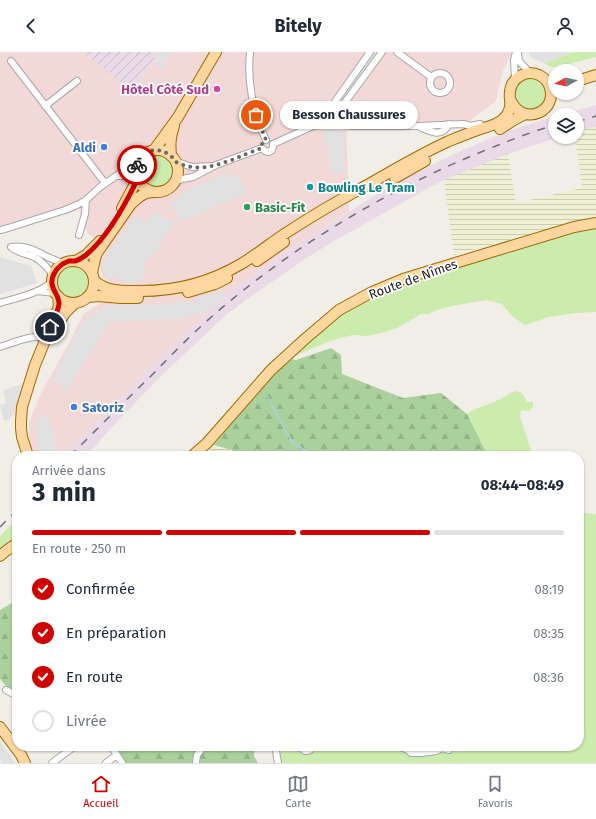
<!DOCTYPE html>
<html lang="fr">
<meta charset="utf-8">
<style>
body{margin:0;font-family:"Fira Sans",sans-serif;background:#f6f6f7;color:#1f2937;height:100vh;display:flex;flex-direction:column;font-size:15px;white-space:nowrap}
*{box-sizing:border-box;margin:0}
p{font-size:13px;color:#747a83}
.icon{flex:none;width:22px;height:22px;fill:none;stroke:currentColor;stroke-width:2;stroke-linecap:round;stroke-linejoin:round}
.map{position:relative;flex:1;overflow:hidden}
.panel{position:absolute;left:12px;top:399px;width:572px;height:300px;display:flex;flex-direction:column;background:#fff;border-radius:16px;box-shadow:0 1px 3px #0004}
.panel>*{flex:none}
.needle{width:26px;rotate:262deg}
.fabs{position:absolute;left:548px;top:12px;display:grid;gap:8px}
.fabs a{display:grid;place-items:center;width:36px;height:36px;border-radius:50%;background:#fff;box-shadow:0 1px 3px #0004;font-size:20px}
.pin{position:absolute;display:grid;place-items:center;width:34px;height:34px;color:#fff;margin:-17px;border:2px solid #fff;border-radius:50%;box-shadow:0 1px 4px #0007}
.courier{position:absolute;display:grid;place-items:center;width:40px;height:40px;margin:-20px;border:3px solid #d10300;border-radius:50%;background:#fff;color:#222;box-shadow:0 1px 5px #0007}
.bubble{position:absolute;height:28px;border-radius:14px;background:#fff;box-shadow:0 1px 3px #0004;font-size:13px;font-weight:700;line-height:28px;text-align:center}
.overview em{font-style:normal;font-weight:700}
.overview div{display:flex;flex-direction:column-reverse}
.overview{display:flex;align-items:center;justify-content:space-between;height:68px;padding:0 20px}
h1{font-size:26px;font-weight:700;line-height:30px}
.bar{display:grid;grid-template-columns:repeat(4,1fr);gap:6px 4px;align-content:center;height:48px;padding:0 20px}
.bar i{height:5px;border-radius:3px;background:#e0e1e3}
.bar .selected{background:#d10300}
.bar p{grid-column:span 4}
ol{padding:0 20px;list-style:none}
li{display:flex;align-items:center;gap:12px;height:44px}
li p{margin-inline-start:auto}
li .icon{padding:4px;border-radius:50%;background:#d10300;color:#fff;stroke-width:4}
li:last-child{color:#747a83}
li i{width:22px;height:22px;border:2px solid #e0e1e3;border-radius:50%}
header{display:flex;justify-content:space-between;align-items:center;height:52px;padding:0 20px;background:#fff;font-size:18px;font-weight:700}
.tab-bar{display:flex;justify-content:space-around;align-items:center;height:56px;border-top:1px solid #e0e1e3;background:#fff;font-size:11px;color:#747a83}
.tab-bar a{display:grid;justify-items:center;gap:2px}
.tab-bar .selected{color:#d10300}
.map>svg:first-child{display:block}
</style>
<header><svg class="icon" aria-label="back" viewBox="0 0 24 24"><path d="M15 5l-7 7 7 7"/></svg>Bitely<svg class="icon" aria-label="person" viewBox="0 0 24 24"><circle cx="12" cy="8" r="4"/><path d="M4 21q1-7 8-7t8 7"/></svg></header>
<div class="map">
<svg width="596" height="711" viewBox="0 0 596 711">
<defs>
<pattern id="industrial-furrows" width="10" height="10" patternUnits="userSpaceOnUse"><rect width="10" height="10" fill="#ead9e7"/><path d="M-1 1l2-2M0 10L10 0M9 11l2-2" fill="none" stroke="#c8bac6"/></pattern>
<pattern id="farmland-rules" width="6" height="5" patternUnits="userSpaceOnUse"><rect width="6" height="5" fill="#edf0d2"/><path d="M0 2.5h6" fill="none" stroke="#cbceb4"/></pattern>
<pattern id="forest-firs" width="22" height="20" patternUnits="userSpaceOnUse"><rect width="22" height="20" fill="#aad19b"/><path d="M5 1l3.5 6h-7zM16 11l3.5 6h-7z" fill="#92b385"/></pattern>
</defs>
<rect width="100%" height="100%" fill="#f1eee7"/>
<!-- commercial -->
<path fill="#f2d8d6" d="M0,0H512L503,18L496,49L469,69L416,71L346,67L349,159L281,203L233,238L159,306L63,404H32L29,383V370L42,339L69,291L83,262L99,252L107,249L120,235L103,226L100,215V210L109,197L88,182L79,158L8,179H0Z"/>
<!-- industrial -->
<path fill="url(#industrial-furrows)" d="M82,0H157L152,10L133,39Z"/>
<!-- railway -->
<path fill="#ead9e7" d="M596,53V75L577,79V63H560Z
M555,64V85H559L508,102L444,128L423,139L334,189L308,205L253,243L227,262L160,325L110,377L87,404H63L159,306L233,238L281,203L377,142L412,123L463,98L503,81Z"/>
<!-- farmland -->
<path fill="url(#farmland-rules)" d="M596,75V165L454,203L444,128L508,102L516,151L582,136L575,85H577V79Z
M214,393L232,398L237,404H204Z"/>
<!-- grass -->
<path fill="#cbecad" d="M573,0H596V5L558,15H551L544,11Z
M526,26C540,25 553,38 543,51C543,51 540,55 539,56C536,57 530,58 527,58C524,56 518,54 516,51C510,41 517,30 526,26Z
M158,102C181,103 176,137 153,135C136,134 137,106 158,102Z
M596,171V260H595L576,261L549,265L525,273L513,265L502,252L486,248L452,254L434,259L429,262H421L397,276L382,281L367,284L353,283L344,285L330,289L290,306L305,287L372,240Z
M70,214L79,215L78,216L84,221L86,220C89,226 91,232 87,238C72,264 38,225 70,214Z
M516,339L522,341L527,350H533V355L529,359L521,358L520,365L532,401V404H488L467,362C476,355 486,354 496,349C504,346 507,342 516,339Z
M579,460L596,462V711H280L275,694H476L479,696L483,694H579Z
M17,467V486L0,498V484Z"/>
<!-- forest -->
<path fill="url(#forest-firs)" d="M331,296L341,303L342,322L403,346L441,341L467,362L488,404H237L232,398L214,393L283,306L296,308Z
M17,548V576L14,579L12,594L14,599L17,600V644L14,643L0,627V558Z
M111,694H255L254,704L258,711H121Z"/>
<!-- parking -->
<path fill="#e1e1e1" d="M158,0H172L163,18L153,9Z
M373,0L379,1L339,56L335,53Z
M529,0H573L544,11L531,6L529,3Z
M342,77L345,121H330L328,92L325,93L324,79Z
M228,120L230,124L236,126L239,124L247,141L181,170L172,149L184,144L182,140Z
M156,160L174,171L153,204L150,205L146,208L143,212L144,216L146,219L141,228L137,230H128L123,229L114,224L112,227L106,224L102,214L104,209L119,186L134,165L140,166L146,170L152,162L155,163Z
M0,205L27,213L32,215L37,231L0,242Z
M220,237L226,244L202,263L200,261L185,266L111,270L106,275L66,341L61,337L63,334L52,328L84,267L106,253H164L171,251L186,249L196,250L195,246L209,241L211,245Z
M25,331L13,364L10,365L11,367L4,369L0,353L6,351L3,338Z
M36,365H50L49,377L53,376L58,404H41L36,379Z
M0,689L15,711H3L0,706Z"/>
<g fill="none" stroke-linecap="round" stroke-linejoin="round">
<!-- stream -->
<path stroke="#a7d2df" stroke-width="1.5" d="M268,345L280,369L293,391L306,399L315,404"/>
<defs>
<path id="minor" d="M250,0C247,29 253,62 266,88
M397,0L431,25
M518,1L519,9L530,21
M11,9L105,131
M430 31a10 10 0 1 1 20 0a10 10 0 1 1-20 0Z
M515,28L514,8L516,0
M45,54L77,29
M335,64L382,0
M332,73L337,72L352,74H418L463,72L471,74L480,72
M313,74L319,68L323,61L328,59L332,54L370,0
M420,75C431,80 442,86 449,72
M273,92L313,74L324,72L329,73H332L335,69L336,65L332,60L328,59
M262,96L265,99L269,100L272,98L273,94V92
M175,109L192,115L212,114
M116,124H125L137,128
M175,130L182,127L193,125L216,113L262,96
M0,178L5,177L65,158L77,153L86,148L100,135L138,109
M79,183L85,162L86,148
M11,195C31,191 45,207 64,211
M11,195C19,202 26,201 34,205C43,209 48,217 53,223
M37,239L55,241
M0,251C13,247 46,240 52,228
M0,295C13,291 32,282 45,286
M6,638L17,644
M111,694L122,711
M276,694V699L278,711
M298,694L305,699C309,699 312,698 312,694
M398,694L408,698L411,701H422L436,699L442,696L449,698
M52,711L75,694
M106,711L117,703
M196,711L197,703L204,694"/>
<path id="primary" d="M577,29L596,23
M500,77L512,69L525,62
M154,98L178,65L216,0
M136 119a21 21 0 1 1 42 0a21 21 0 1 1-42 0Z
M171,104C170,92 170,86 174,74
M395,126L425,109
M122,156L137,128
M52 230a21 21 0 1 1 42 0a21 21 0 1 1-42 0Z
M76,209L86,203L100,189
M257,209L284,190
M92,221L95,207L97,201L131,152L139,145L146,141L153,140
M94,228C105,239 119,239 134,239C171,240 209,231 241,212C258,202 273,189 289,179C312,164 336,150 360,137C389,121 418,103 449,89C459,85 469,81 480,77C487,75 496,73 502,68C506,65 509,60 510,55C511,50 509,45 510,40C511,26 526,17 539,23C543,25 547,28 549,33C560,58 524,76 511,49
M188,240L215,232L227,226
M88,245L98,244L121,246H138
M54,279L65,261L75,251
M28,404L22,385L21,376V369L22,355L35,313L58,257L59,253L58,244
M192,404L207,391L271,318L305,287L339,258L372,240L403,227L488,201L574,175L596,171
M0,504L6,499L17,491
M0,675L21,703L25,711"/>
</defs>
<!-- minor casing -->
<use href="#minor" stroke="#a8a8a8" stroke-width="8"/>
<!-- primary casing -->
<use href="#primary" stroke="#9d6b00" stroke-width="12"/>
<!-- minor -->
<use href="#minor" stroke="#fff" stroke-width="6"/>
<!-- primary -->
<use href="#primary" stroke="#fed6a0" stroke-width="10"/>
<!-- rail -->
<path stroke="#6f6f6f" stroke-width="1.5" stroke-dasharray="8 8" stroke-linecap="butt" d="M577,70L596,64
M70,404C98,376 126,348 154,321C174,300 195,279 217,260C295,193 386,139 481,100C506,90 530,80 555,73
M0,475L17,458"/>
</g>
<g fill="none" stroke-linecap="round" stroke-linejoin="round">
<!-- done -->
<path stroke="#6a6966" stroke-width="4" stroke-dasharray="0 7.2" d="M137,113C140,105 147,99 155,98C161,98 168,101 172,105C173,107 174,109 176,110C180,112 186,114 191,115C213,119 241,103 262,96V92L266,88L256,63"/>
<!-- route -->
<path stroke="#d10300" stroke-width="5" d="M50,275C53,268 58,260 59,252C59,240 46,235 55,220C58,215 63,211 69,209C71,209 73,209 75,209C79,208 83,205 86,203C108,185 125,153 137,128L136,121L137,113"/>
</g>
<!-- markers -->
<circle fill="#d1479c" stroke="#fff" stroke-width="1.5" cx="217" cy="37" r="4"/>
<g fill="#3f7fe0" stroke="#fff" stroke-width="1.5">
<circle cx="104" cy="95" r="4"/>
<circle cx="74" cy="355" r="4"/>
</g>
<circle fill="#0f9aa8" stroke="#fff" stroke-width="1.5" cx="310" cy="135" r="4"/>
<circle fill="#2e9e5b" stroke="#fff" stroke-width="1.5" cx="247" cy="155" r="4"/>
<g text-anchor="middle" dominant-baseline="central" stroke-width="3.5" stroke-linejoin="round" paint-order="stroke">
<!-- hotel labels -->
<g font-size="13" font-weight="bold" fill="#b23c85" stroke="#fff" text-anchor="end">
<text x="209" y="37">Hôtel Côté Sud</text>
</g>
<!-- shop labels -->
<g font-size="13" font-weight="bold" fill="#366cbe" stroke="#fff" text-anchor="end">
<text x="96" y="95">Aldi</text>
<text x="82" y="355" text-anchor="start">Satoriz</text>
</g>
<!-- culture labels -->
<g font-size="13" font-weight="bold" fill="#0d838f" stroke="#fff" text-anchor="start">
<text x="318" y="135">Bowling Le Tram</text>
</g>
<!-- leisure labels -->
<g font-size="13" font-weight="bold" fill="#27864d" stroke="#fff" text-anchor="start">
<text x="255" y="155">Basic-Fit</text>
</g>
<!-- street labels -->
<g font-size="13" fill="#212121" stroke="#fff">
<text transform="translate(413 227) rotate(-20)">Route de Nîmes</text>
</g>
</g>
</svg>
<div class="fabs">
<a><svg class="needle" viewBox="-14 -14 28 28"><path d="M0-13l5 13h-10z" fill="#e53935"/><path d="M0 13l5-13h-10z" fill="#747a83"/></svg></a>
<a><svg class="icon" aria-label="layers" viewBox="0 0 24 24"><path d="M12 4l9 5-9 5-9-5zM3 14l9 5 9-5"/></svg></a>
</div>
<div class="pin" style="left:256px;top:63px;background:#ea580c"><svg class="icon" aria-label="bag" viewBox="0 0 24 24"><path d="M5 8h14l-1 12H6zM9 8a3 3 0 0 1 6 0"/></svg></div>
<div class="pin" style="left:50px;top:275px;background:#1f2937"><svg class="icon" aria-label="home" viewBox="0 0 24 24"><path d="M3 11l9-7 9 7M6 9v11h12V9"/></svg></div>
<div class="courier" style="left:137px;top:113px"><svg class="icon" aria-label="bike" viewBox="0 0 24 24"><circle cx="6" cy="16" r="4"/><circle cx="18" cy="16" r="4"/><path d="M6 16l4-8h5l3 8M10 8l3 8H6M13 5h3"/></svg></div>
<div class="bubble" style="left:280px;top:49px;width:138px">Besson Chaussures</div>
<section class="panel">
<div class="overview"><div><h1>3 min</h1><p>Arrivée dans</p></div><em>08:44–08:49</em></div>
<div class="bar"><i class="selected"></i><i class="selected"></i><i class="selected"></i><i></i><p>En route · 250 m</p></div>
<ol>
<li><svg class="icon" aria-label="check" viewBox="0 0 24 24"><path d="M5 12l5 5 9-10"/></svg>Confirmée<p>08:19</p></li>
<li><svg class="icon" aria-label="check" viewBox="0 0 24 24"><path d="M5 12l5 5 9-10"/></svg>En préparation<p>08:35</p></li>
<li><svg class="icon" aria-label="check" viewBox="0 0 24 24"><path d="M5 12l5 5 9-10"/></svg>En route<p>08:36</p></li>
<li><i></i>Livrée</li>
</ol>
</section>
</div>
<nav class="tab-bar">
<a class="selected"><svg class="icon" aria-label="home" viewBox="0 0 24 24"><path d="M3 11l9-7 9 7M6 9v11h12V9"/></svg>Accueil</a>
<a><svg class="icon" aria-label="map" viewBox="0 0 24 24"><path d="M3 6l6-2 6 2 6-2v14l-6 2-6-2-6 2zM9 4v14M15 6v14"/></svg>Carte</a>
<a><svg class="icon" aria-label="saved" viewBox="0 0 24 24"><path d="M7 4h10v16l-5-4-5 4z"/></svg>Favoris</a>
</nav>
